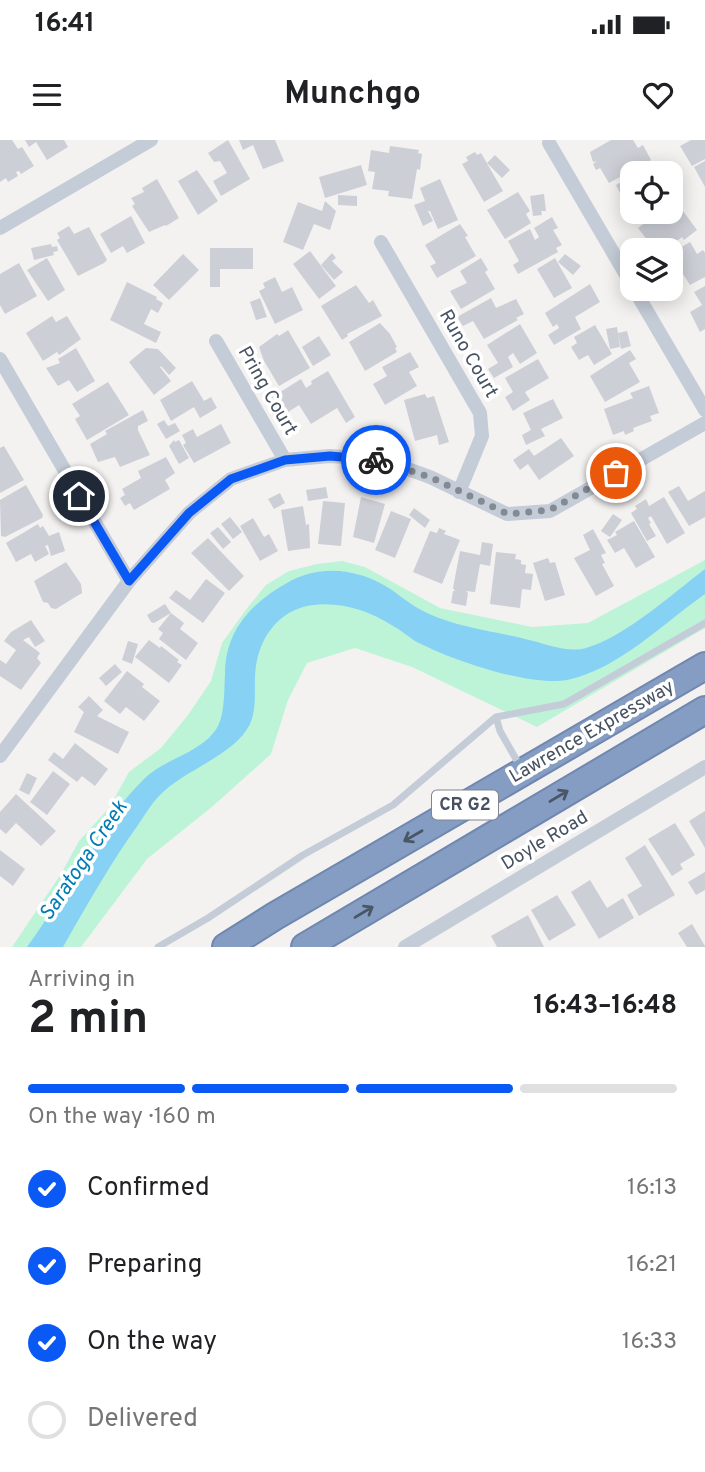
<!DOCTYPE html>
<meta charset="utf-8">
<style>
body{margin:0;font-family:Overpass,sans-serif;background:#f2f2f2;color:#202124;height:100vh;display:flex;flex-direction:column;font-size:26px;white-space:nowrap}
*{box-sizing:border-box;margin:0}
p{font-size:23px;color:#757577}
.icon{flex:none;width:38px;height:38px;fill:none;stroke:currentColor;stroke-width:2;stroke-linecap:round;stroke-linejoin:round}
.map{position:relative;height:807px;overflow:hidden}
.sheet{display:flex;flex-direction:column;background:#fff;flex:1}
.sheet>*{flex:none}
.buttons{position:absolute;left:620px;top:21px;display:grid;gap:14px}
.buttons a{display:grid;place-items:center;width:63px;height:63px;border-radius:14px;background:#fff;box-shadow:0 4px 18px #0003;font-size:35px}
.pin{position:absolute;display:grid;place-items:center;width:60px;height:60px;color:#fff;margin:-30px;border:4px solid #fff;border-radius:50%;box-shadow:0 2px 7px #0007}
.courier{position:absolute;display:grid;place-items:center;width:70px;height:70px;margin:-35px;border:5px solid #0a59f5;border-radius:50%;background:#fff;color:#222;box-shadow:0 2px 9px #0007}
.headline em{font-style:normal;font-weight:700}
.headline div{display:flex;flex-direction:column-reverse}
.headline{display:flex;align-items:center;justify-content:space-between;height:119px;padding:0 28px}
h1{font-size:46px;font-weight:700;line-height:52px}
.bar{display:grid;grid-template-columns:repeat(4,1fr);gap:10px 7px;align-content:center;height:84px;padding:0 28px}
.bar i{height:9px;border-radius:5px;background:#e0e0e0}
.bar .current{background:#0a59f5}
.bar p{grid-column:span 4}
ol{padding:0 28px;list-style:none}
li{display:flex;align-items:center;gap:21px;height:77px}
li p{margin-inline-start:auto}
li .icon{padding:7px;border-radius:50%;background:#0a59f5;color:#fff;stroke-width:4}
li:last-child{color:#757577}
li i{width:38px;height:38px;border:4px solid #e0e0e0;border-radius:50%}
.status{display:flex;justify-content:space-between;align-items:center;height:49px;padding:0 35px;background:#fff;direction:ltr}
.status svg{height:19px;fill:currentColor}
header{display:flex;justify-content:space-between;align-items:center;height:91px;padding:0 28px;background:#fff;font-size:32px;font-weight:700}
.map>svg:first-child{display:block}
</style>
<div class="status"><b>16:41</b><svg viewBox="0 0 49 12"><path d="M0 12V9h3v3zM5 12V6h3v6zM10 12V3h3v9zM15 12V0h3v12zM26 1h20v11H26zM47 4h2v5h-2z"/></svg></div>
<header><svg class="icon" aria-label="menu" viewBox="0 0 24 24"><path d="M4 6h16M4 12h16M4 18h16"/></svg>Munchgo<svg class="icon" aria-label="heart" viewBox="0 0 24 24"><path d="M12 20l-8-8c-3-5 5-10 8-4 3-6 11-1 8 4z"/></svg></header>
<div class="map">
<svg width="705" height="807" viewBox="0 0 705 807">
<rect width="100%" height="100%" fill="#f4f1f1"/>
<!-- green -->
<path fill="#bdf4d8" d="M705,420V488L537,587L412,527L355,508L307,523L288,560L271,614L213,666L147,719L81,807H12L61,734L79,701L109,668L129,632L161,608L188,575L211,541L222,503L248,467L266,445L289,431L317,424L342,421L365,427L440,468L532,487L588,483Z"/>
<!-- water -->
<path fill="#87d2f4" d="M705,429V454C664,483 617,530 567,540C528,547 449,519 415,501C407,496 401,490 393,486C368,469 332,459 303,467C276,475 260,499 256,526C253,545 258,566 250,584C235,615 184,630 160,655C151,664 145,675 138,685C110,724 87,765 63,807H27C67,753 96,686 145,638C166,618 204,612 218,586C225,572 224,550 225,534C225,491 251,463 287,443C320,423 361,429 392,450C403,458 414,467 427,473C459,488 495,491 529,500C547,504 567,513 586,508C625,497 672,454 705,429Z"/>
<!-- building -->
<path fill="#cdcfd7" d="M0,0H12L18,9L22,7L34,26L21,34L19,31L16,32L18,36L8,42L6,38L0,42Z
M25,0H64L68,7L47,20L36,2L29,7Z
M228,0L250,39L221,56L213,41L227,33L220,21L214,22L208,13Z
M239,0H275L284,21L263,29L253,5L243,10Z
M611,0H633L638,8L643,5L651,20L609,43L600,28L596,30L593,24L597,21L593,22L590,12Z
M691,0H705V19L692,26L680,6Z
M390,6L419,10L418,13L422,14L420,30L417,29L412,59L388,56L389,51L372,49L375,32L368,31L371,10L389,13Z
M475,12L477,15L481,13L503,51L484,62L462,24L468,21L466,17Z
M495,15L510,30L502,38L487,23Z
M705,21V47L694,27Z
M361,25L367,45L325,58L319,37Z
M197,30L218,61L198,75L178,41Z
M157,39L179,78L166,86L165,85L149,92L132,66L135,64L131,58L144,52L142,48Z
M440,39L458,80L438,89L430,71H428L433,81L423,86L414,65L425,61L420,48Z
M625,40L632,54V60L625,63L616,45Z
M518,52L530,71L526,74L531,83L505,99L487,70Z
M544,54L546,71H541L542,75L533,76L530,56Z
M338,55L357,56V66L338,65Z
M675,60L697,90L684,100L682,97L665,110H655L638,88L659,72H670V64Z
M325,61L336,71L330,90L314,84L303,110L283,102L298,62L322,71Z
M131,76L145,103L127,113L123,106L111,113L100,94Z
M552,77L558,88L553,90L562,105L556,108L558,112L518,134L513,125L519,121L508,101L530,89L535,100L539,97L534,88Z
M460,84L468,96L465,97L476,116L437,138L430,126L436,123L425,105Z
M69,86L74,94L89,87L107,120L104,123L78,136L57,100L60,98L57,93Z
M690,102L697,114L703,110L705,113V137L690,145L683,134L670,140V118L673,117L671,113Z
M51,104L52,107L57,106L58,111L53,112L54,115L34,120L31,108Z
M210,108H253V129H220V147H210Z
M310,111L336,146L319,159L293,124Z
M332,113L336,118L332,121L343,132L334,140L321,125Z
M183,114L199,130L169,160L153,145Z
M565,114L581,126L573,135L558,122Z
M47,118L65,150L48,161L27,130Z
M481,118L488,130L485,132L495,149L461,169L450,151L467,143L460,131Z
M555,118L572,148L554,158L537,129Z
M19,123L37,156L5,174L0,165V134Z
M275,137L282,152L292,147L303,170L275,184L259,151L265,148L263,143Z
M127,142L157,157L156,159L163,163L158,173L151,169L144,184L161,192L156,203L110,180Z
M590,144L600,162L575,177L581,189L554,205L548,195L559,188L557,184L553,187L545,173Z
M356,145L369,163L373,160L382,176L347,194L348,196L342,200L321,166Z
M705,146V189L700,192L690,172L702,165L694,152Z
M260,158L267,177L256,180L250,162Z
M491,158L496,168L516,159L524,174L516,178L518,180L484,199L473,181L463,186L457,177Z
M52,176L56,182L67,176L81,199L59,215L57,212L43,221L26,193Z
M380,183L390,194L397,207L395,208L397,212L365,231L349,202Z
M520,184L537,213L520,224L513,213L508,217L513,227L494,238L488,229L498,223L487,205Z
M595,185L612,214L594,225L588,215L579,220L571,207L577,203L574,197Z
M617,187L620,207L610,209L606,189Z
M288,190L310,228L279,246L264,221L259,207L277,194L279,196Z
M627,191L631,206L621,209L618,193Z
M319,196L331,215L313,226L302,207Z
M76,208L95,241L77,252L69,240L58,246L46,228L60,223L58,219Z
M146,208L158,209L176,228L169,235L161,226L160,227L171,241L154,255L129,222Z
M630,210L636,219L629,223L640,242L605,262L590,236Z
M410,212L419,227L409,232L417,246L385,265L373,244L387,236L382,227Z
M538,219L549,238L525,252L530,260L513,271L505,257L513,252L505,238Z
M328,231L355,277L346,283L337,268L311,284L299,265L285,274L282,270L277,274L269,259L301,239L306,248L312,244L311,241Z
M192,241L204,261L211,257L217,268L200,278L194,267L171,281L160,260Z
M108,242L129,275L87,300L75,279L80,276L72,264Z
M649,246L659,273L650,276L652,281L633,288L634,291L625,295L624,291L613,295L604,269L633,258L630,253Z
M425,254L427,258L434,256L449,302L439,305L437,295L415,301L404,260Z
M553,259L563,278L541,289L545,296L526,305L522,295L531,290L523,273Z
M143,270L148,281L138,286V290L150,315L120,327L115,317L98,322L90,304L107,294L105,291Z
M164,280L168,286L175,283L180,291L166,299L157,284Z
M221,284L231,303L194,323L183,305L186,303L182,295L193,289L197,297Z
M561,298L574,316L539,340L528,324L520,330L513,320L529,309L534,316Z
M174,300L175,302L179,300L189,318L179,324L169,306Z
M4,306L24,340L0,353V308Z
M166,317L175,333L165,340L170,349L134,370L130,363L125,366L120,358L125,355L122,349L141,338L138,331Z
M26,345L43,375L42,378L5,397L1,396L0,360Z
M679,346L688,361L705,351V377L689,386L668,352Z
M326,347L328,358L308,361L306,350Z
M280,353L285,363L274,369L268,359Z
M361,357L385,364L374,403L353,397Z
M664,357L685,393L667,404L651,376L648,378L651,383L649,384L656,396L647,401L631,373L637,369L635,366L646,359L649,366Z
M323,361L345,363L341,406L318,404Z
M303,366L306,385L309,384L310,408L288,411L281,370Z
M414,368L430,380L425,388L409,375Z
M391,371L411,379L395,418L375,410Z
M613,374L622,380L610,397L601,391Z
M230,377L242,392L233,399L221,384Z
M253,378L264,397L269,394L278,411L260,421L240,386Z
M634,381L655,417L636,428L624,408L615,413L607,400L617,395L615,392Z
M38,384L40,388L43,386L49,396L59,392L65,411L51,416L48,405L45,406L49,414L35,422L31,414L16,422L6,403Z
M218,387L231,402L223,409L210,393Z
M439,388L446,391L444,394L460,400L442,444L413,432L430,391L437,393Z
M593,389L606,413L601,415L605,423L602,424L614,446L596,456L574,418L590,410L583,395Z
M208,398L244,436L229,451L191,413Z
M482,402L493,404L490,426L480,424L475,452L466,451L468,453L466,466L451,463L453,451H455L453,448L460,411L480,415Z
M496,412L516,414L515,419L521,420V424L526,425L525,433L533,434L531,450L522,449L520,468L490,464Z
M548,418L550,423L555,422L565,455L545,461L533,423Z
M66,422L81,444L82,453L56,469L51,468L48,463L43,462L34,441Z
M206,439L225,453L203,483L169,458L176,450L190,460Z
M165,464L171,473L154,483L151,482L147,475Z
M171,473L184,483L180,489L198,503L186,520L159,499L163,493L158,489Z
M31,480L45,501L35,507L29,497L23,500L40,513L37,518L41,523L21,550L0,536V520L6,524L16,510L4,501L11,492Z
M149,500L160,508L161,506L179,520L177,522L182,525L169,543L135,517Z
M128,501L138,504L132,524L122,520Z
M115,524L122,532L106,546L99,538Z
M127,531L144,544L142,547L160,561L144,581L126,567L120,574L104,561Z
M89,556L103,570L97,576L129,592L118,614L74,592L84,572L78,567Z
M75,603L108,629L95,646L82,636L77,642L48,620L54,612L63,619Z
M53,631L70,644L47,675L30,662Z
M27,633L37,638L29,655L19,650Z
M16,654L56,691L41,706L16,683L6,694L0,689V672Z
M705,671V708L689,681Z
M675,683L695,715L680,724L683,729L672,736L648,699Z
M645,705L675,755L639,776L627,755L642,746L625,718Z
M0,710L25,729L13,746L0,736Z
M705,732V750L696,755L688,742Z
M590,740L607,768L623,758L634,778L599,799L571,752Z
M557,755L576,785L549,801L531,770Z
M528,775L544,807H497L491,796Z
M692,784L705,806V807H687L678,793Z"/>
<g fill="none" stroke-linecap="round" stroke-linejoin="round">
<defs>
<path id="highway" d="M226,807L275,776L705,526
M305,807L705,570"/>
</defs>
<!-- highway casing -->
<use href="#highway" stroke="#7088af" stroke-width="30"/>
<!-- lane -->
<path stroke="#c4ccd7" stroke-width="7" d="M496,577L500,591L520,626
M158,807L208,778L303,715L393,665L496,577L564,564L705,483"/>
<!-- street -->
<path stroke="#c4ccd7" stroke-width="14" d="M549,3L632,145
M0,88L151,0
M381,102L480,273L482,296L459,352
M634,149L705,270
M216,201L285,320
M0,219L129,441
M0,616L129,441L189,373L231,339L285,320L330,316L383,320L430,337L507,374L550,371L705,283
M405,807L705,627"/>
<!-- highway -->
<use href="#highway" stroke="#859dc3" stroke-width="26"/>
</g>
<!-- one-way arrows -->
<defs><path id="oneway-shaft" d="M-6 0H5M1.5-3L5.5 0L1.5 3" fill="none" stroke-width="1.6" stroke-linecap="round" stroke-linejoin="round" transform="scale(1.75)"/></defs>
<g stroke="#4a5666">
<use href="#oneway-shaft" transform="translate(559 656) rotate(-31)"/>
<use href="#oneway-shaft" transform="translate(413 696) rotate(150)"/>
<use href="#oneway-shaft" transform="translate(364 772) rotate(-31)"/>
</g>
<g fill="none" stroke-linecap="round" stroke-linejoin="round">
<!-- done -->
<path stroke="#848a93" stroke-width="7" stroke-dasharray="0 12.6" d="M376,320L430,337L508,374L550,370L616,333"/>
<!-- route -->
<path stroke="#0a59f5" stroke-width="9" d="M79,356L129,441L189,373L231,339L285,320L330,316L376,320"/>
</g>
<g text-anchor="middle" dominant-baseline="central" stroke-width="7" stroke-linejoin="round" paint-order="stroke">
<!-- shield labels -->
<rect fill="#fff" stroke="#7e8690" stroke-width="2" x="432" y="650.5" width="66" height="29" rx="5"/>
<g font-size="18" font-weight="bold" fill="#475261">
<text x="465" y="665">CR G2</text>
</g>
<!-- street labels -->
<g font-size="19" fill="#475261" stroke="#fff">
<text transform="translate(468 214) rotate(60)">Runo Court</text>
<text transform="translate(267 251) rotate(60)">Pring Court</text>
<text transform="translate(592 592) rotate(-30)">Lawrence Expressway</text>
<text transform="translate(545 701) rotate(-31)">Doyle Road</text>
</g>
<!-- water labels -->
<g font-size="21" font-style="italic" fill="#017bb2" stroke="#fff">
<text transform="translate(84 721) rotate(-56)">Saratoga Creek</text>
</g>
</g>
</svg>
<div class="buttons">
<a><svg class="icon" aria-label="locate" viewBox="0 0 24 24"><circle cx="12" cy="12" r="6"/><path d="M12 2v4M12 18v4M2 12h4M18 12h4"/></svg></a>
<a><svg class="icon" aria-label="layers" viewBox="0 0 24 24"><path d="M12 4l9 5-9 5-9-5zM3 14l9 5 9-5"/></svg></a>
</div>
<div class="pin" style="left:616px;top:333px;background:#ea580c"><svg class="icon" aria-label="bag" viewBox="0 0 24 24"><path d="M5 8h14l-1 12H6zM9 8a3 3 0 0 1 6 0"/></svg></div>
<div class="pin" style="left:79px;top:356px;background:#1f2937"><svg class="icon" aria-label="home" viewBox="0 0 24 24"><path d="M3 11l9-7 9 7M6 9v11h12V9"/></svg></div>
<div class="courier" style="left:376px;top:320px"><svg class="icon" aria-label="bike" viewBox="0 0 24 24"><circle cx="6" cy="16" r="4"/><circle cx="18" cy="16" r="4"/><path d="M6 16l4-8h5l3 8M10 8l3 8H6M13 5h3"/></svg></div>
</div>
<section class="sheet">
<div class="headline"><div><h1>2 min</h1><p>Arriving in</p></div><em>16:43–16:48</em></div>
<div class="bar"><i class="current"></i><i class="current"></i><i class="current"></i><i></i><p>On the way · 160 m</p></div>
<ol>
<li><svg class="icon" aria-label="check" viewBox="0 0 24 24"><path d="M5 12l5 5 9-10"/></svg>Confirmed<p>16:13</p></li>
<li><svg class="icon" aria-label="check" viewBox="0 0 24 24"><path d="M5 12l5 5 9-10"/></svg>Preparing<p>16:21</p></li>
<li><svg class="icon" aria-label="check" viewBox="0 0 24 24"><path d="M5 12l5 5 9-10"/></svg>On the way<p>16:33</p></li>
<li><i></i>Delivered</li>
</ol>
</section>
